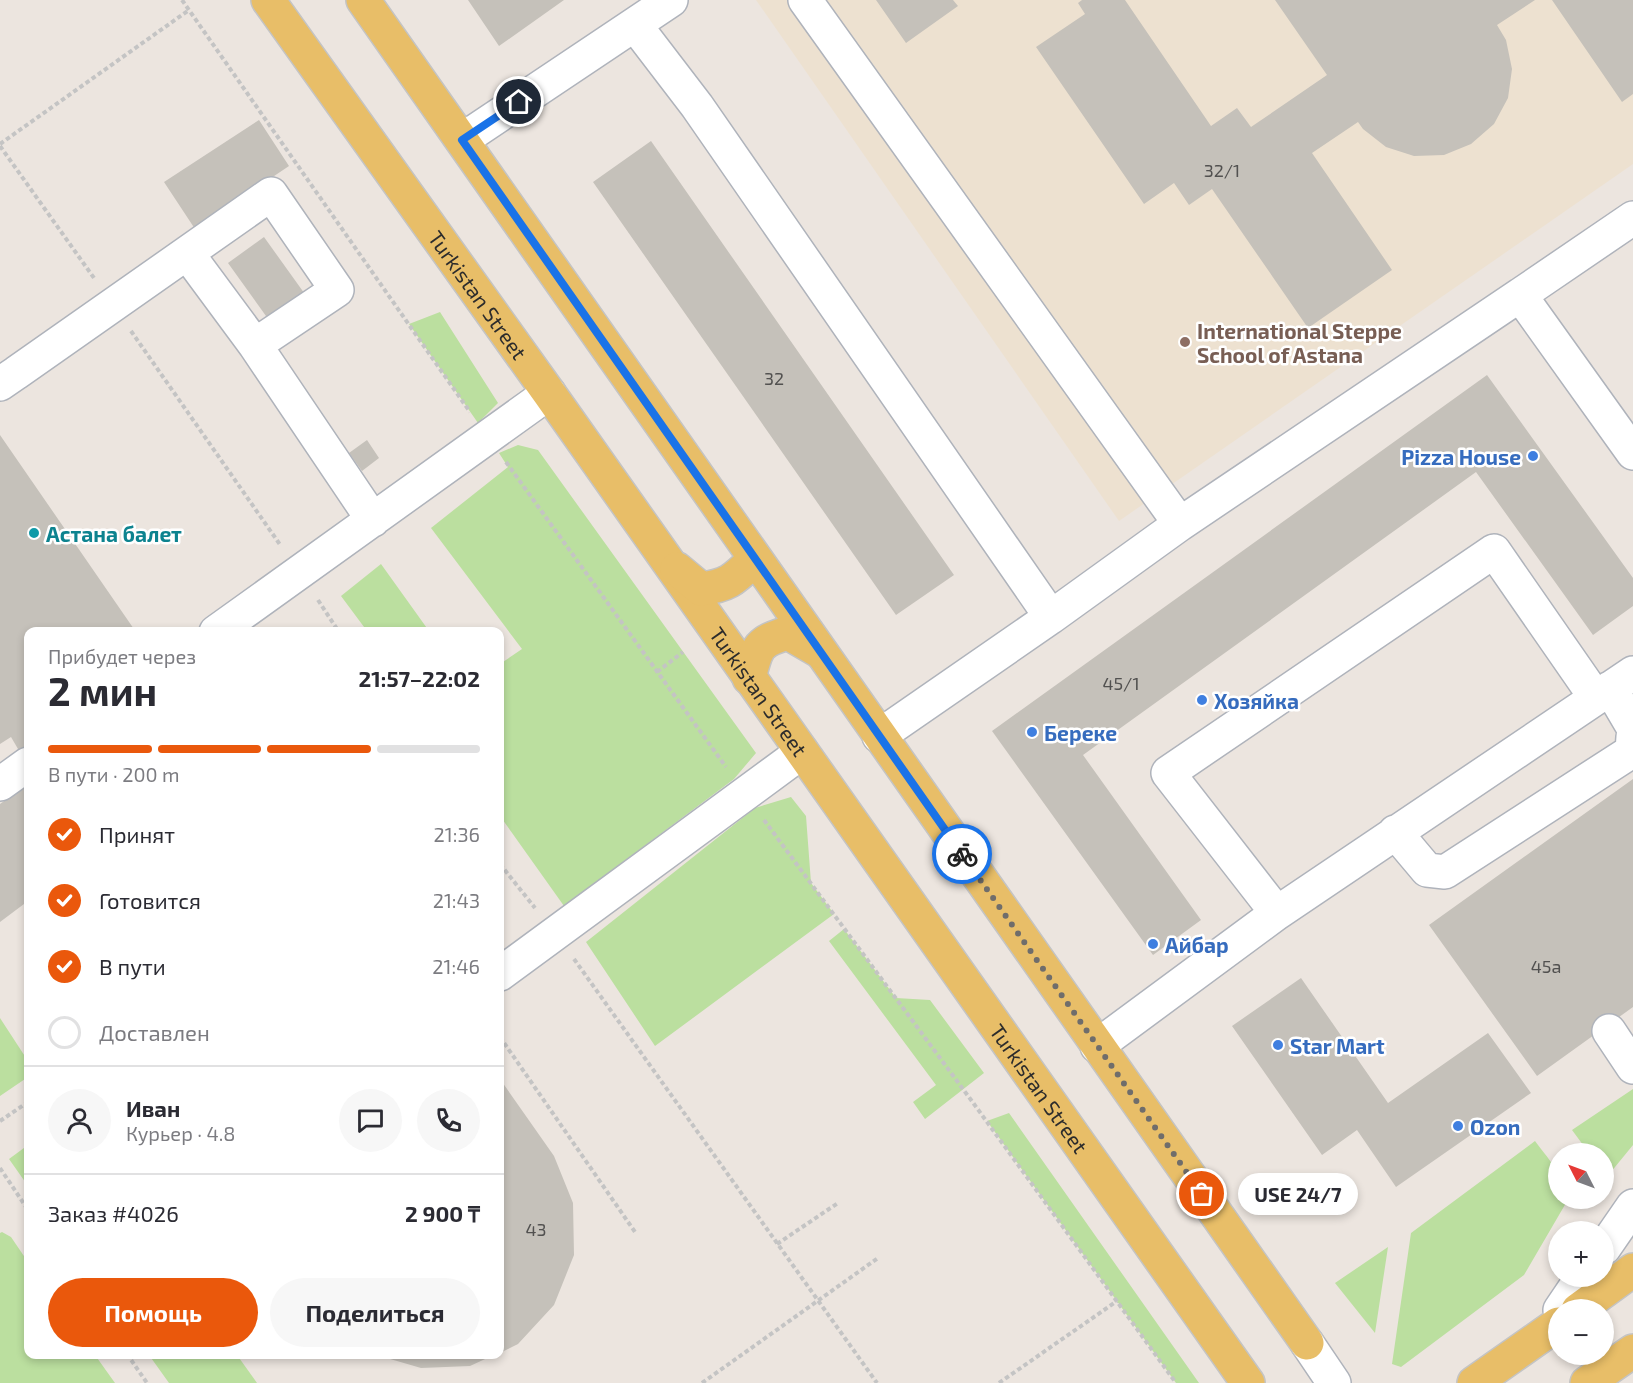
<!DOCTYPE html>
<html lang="ru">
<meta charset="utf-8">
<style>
body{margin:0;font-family:"Exo 2",sans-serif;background:#f7f7f7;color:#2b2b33;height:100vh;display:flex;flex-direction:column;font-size:22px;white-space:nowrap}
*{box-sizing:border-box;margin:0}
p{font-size:20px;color:#7c7c81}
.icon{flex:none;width:33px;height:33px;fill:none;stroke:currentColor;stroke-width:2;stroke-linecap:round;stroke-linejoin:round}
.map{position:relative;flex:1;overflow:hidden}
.drawer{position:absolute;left:24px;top:627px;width:480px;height:732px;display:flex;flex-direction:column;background:#fff;border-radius:12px;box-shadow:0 3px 9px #0003}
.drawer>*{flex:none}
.needle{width:39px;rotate:312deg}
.controls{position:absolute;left:1548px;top:1143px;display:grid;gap:12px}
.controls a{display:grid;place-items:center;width:66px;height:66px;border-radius:50%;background:#fff;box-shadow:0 3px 9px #0003;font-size:30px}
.pin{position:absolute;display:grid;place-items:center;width:51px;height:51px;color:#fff;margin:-26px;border:3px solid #fff;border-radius:50%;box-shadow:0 2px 6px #0007}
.courier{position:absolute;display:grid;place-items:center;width:60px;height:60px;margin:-30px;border:4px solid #1a73e8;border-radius:50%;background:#fff;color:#222;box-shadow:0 2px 8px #0007}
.bubble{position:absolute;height:42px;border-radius:21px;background:#fff;box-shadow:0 3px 9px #0003;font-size:20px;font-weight:700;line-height:42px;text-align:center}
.summary em{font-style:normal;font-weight:700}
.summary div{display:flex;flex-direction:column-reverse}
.summary{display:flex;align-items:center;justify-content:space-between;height:102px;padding:0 24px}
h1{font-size:39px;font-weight:700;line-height:45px}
.bar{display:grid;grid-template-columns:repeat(4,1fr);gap:9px 6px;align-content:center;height:72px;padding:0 24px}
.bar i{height:8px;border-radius:4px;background:#e1e1e2}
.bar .selected{background:#ea580c}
.bar p{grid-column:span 4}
.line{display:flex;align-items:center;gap:15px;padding:0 24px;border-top:2px solid #e1e1e2}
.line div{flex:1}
.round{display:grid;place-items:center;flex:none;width:63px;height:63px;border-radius:32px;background:#f7f7f7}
ol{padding:0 24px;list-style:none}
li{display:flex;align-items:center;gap:18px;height:66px}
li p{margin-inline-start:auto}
li .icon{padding:6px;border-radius:50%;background:#ea580c;color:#fff;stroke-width:4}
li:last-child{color:#7c7c81}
li i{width:33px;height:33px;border:3px solid #e1e1e2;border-radius:50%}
.button{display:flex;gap:12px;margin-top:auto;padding:12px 24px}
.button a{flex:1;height:69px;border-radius:36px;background:#ea580c;color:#fff;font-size:24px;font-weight:700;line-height:69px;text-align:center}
.button a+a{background:#f7f7f7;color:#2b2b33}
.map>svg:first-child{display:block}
</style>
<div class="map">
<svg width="1633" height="1383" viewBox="0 0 1633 1383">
<rect width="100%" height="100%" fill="#ece5df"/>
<!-- education -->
<path fill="#ede1d0" d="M756,0H1633V164L1119,521Z"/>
<!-- green -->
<path fill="#bbdf9f" d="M440,312L498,403L478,423L409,324Z
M518,445L538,450L756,753L734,779L564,906L500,816V664L522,649L431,528L508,467L499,453Z
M381,564L429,631H367L341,596Z
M791,797L806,816L811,883L834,914L655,1046L586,942L755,808Z
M844,929L896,998L930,1000L984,1073L925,1119L913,1102L936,1085L829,941Z
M0,1018L28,1061V1077L0,1096Z
M1633,1089V1145L1606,1178L1604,1175V1154L1589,1153L1572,1130Z
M1009,1113L1199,1383H1176L987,1121Z
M1535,1141C1554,1167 1558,1164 1558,1198L1566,1199V1203L1524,1275L1401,1367L1392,1364L1411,1233Z
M28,1145V1186L9,1159Z
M2,1232L11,1237L28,1262V1354L95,1355L115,1383H0V1233Z
M1388,1247L1375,1333L1335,1283Z
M149,1355H237L257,1383H169Z"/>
<!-- building -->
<path fill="#c5c1ba" d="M468,0H564L499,46Z
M876,0H953L958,6L906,43Z
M1082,0H1125L1211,126L1237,108L1251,127L1327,75L1275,0H1535L1497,25L1506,40L1512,69L1508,98L1494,124L1471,144L1444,155L1414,156L1386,147L1363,129L1358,122L1312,153L1392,270L1308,328L1212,189L1189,205L1174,183L1144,204L1036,47L1085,14L1078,3Z
M1552,0H1633V94L1622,102Z
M259,120L289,166L195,229L164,182Z
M651,141L954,575L896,615L593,182Z
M264,237L307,297L271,323L228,263Z
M1487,375L1633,578V606L1593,635L1476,472L1083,755L1201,920L1153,955L992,731Z
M0,435L136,632H28V766L11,737L0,744Z
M367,440L379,458L362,471L349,453Z
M1633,779V1007L1537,1076L1429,925Z
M28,784V901L0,922V804Z
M1301,978L1388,1103L1488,1033L1531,1093L1396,1187L1357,1130L1322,1155L1232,1026Z
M500,1079L554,1156L573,1203L574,1255L554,1305L518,1344L500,1353Z
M373,1354H496L470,1366L421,1368Z"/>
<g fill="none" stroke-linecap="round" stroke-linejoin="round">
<defs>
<path id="minor" d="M805,0L1180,524
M635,25L697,106L1051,617L879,736
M462,140L671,0
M1633,218L1520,295L1633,453
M255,345L373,520
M0,384L16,373C101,313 186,253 271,194L337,290L255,345L187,253
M1051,617L1180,524L1520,295
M216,632L549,393
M1610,688L1633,727
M1596,698L1494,551L1168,773L1277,913L1633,673
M0,784L28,764
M1395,832L1427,870L1445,872L1632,751L1633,737
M500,974L802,752
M1609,1031L1633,1067
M1097,1046L1277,913
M1604,1248L1633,1206
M1560,1310L1583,1276
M1307,1343L1334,1383"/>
<g id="major">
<path id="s1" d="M268,0L549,393L1248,1383"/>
<path d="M363,0L1307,1343"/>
<path d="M677,569L701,589C730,585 734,579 755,559"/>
<path d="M749,678C757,647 757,642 788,633L819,651"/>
<path d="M1578,1310L1633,1270"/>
<path d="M1474,1383L1558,1324"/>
<path d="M1587,1383L1633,1351"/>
</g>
</defs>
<!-- minor casing -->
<use href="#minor" stroke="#afb3bb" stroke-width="36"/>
<!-- major casing -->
<use href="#major" stroke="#c4c4c4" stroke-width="36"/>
<!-- path -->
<path stroke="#c4c4c4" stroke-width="4" stroke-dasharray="4.5 3" stroke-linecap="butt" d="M182,0L470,412
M0,144L189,10
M0,146L94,278
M131,331L281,546
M506,462L726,767
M318,600L339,632
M657,672L683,652
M764,820L974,1104L1176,1383
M500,864L535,908
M574,959L877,1383
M500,1037L635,1232
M0,1121L28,1102
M0,1168L28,1210
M777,1244L838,1203
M127,1354L147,1383
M702,1383L878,1258
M999,1383L1117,1301"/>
<!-- minor -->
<use href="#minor" stroke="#fff" stroke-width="33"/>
<!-- major -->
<use href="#major" stroke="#e8be68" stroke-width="33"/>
</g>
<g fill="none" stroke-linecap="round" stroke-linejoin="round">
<!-- done -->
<path stroke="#6f6d6b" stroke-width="6" stroke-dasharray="0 10.8" d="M962,854L1202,1194"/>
<!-- route -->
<path stroke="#1a73e8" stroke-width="8" d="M519,102L462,140L962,854"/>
</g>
<!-- markers -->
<circle fill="#8d6e63" stroke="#fff" stroke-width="2" cx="1185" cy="342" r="6"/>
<g fill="#3f7fe0" stroke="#fff" stroke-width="2">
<circle cx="1533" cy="456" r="6"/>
<circle cx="1202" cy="700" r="6"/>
<circle cx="1032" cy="732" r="6"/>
<circle cx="1153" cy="944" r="6"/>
<circle cx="1278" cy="1045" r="6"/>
<circle cx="1458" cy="1126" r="6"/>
</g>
<circle fill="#0f9aa8" stroke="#fff" stroke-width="2" cx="34" cy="533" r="6"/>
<g text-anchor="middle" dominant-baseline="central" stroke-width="5" stroke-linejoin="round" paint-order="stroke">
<!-- number labels -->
<g font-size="18" fill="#525150">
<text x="1222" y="170">32/1</text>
<text x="774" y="378">32</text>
<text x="1121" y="683">45/1</text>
<text x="1546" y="966">45а</text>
<text x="536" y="1229">43</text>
</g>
<!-- street labels -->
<g font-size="21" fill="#2c2c2c" stroke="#fff">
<text stroke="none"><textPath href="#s1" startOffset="362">Turkistan Street</textPath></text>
<text stroke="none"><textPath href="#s1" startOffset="848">Turkistan Street</textPath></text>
<text stroke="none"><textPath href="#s1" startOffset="1334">Turkistan Street</textPath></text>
</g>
<!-- education labels -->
<g font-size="21" font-weight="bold" fill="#785e54" stroke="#fff" text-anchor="start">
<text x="1197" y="330">International Steppe<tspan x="1197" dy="24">School of Astana</tspan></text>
</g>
<!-- shop labels -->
<g font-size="21" font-weight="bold" fill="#366cbe" stroke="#fff" text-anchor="start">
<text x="1521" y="456" text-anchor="end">Pizza House</text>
<text x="1214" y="700">Хозяйка</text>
<text x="1044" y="732">Береке</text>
<text x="1165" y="944">Айбар</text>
<text x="1290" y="1045">Star Mart</text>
<text x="1470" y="1126">Ozon</text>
</g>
<!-- culture labels -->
<g font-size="21" font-weight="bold" fill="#0d838f" stroke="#fff" text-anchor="start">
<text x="46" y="533">Астана балет</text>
</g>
</g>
</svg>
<div class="controls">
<a><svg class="needle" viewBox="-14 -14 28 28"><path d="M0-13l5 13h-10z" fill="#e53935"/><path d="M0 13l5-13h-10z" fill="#7c7c81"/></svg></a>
<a>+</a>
<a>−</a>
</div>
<div class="pin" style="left:1202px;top:1194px;background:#ea580c"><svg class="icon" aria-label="bag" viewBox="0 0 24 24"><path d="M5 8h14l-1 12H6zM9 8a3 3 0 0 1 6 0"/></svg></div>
<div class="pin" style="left:519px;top:102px;background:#1f2937"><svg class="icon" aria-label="home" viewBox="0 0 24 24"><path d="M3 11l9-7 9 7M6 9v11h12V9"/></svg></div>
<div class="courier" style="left:962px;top:854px"><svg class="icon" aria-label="bike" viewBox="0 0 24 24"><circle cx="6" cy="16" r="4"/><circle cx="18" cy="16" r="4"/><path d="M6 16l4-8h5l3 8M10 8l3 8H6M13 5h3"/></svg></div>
<div class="bubble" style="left:1238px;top:1173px;width:120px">USE 24/7</div>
<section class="drawer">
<div class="summary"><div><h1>2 мин</h1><p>Прибудет через</p></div><em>21:57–22:02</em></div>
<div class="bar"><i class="selected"></i><i class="selected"></i><i class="selected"></i><i></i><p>В пути · 200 m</p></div>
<ol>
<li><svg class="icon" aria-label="check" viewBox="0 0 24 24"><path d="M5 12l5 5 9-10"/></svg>Принят<p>21:36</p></li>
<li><svg class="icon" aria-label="check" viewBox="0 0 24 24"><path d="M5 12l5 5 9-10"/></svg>Готовится<p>21:43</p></li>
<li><svg class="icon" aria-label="check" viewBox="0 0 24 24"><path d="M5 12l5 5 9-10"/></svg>В пути<p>21:46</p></li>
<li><i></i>Доставлен</li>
</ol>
<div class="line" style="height:108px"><a class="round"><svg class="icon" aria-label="person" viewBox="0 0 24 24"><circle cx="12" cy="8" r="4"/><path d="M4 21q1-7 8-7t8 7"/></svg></a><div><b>Иван</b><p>Курьер · 4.8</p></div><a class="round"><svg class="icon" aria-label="chat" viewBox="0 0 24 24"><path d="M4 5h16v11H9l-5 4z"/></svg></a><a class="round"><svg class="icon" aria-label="phone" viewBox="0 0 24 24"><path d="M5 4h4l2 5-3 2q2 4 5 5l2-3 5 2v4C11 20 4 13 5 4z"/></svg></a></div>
<div class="line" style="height:78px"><div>Заказ #4026</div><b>2 900 ₸</b></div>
<div class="button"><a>Помощь</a><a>Поделиться</a></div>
</section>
</div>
